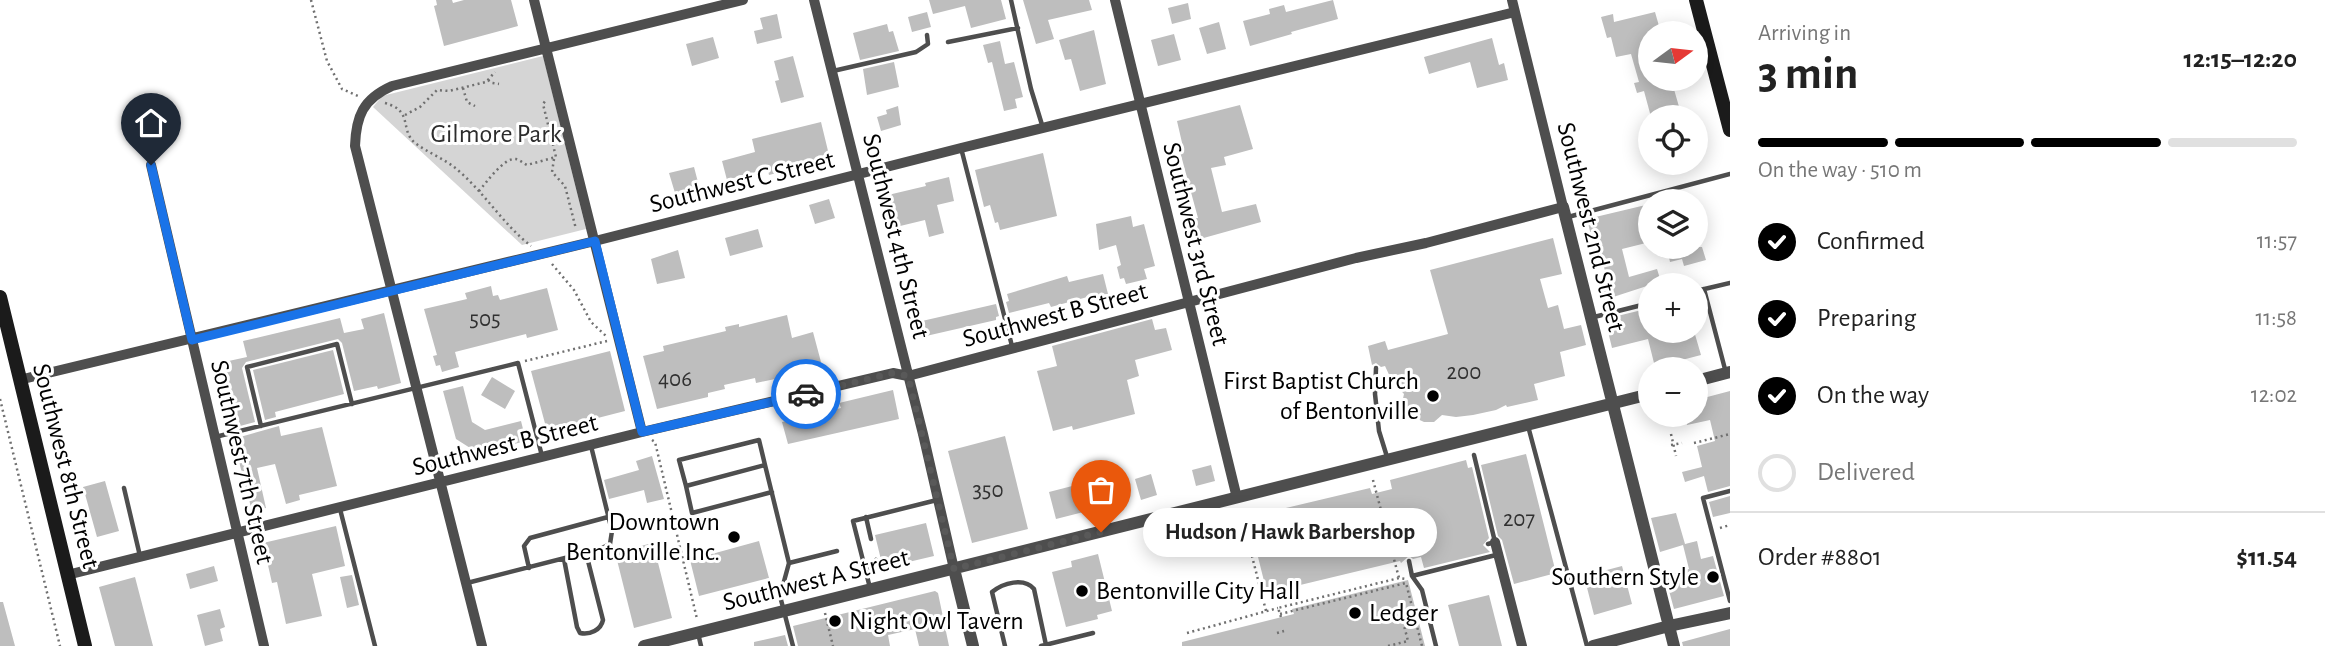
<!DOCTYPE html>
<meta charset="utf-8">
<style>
body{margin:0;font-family:"Alegreya Sans",sans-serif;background:#f2f2f2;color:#222;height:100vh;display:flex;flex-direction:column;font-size:26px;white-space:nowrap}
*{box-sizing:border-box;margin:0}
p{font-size:23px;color:#767676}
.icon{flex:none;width:38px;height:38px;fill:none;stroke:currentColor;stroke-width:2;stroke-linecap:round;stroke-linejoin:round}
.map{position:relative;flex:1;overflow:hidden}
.side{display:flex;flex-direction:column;background:#fff;width:595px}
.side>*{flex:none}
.needle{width:46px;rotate:75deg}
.buttons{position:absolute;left:1638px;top:21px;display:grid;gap:14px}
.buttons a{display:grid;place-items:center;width:70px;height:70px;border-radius:50%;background:#fff;box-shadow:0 4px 18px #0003;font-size:35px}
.pin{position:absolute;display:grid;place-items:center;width:60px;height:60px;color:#fff;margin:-72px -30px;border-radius:50% 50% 50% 0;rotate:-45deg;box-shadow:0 0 7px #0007}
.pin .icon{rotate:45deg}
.courier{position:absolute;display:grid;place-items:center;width:70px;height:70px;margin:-35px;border:5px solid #1a73e8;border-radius:50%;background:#fff;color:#222;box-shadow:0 2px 9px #0007}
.bubble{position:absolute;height:49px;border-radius:24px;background:#fff;box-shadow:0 4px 18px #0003;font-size:23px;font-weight:700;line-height:49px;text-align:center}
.headline em{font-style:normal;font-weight:700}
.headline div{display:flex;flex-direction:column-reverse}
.headline{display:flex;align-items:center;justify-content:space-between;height:119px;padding:0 28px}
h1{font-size:46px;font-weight:700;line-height:52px}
.bar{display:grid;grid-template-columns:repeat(4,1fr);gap:10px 7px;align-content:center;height:84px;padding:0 28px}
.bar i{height:9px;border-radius:5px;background:#e0e0e0}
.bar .current{background:#000}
.bar p{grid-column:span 4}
.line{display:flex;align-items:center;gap:18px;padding:0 28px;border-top:2px solid #e0e0e0}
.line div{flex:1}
ol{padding:0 28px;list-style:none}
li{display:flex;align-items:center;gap:21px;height:77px}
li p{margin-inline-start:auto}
li .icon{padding:7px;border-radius:50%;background:#000;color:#fff;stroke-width:4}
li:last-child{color:#767676}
li i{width:38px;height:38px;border:4px solid #e0e0e0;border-radius:50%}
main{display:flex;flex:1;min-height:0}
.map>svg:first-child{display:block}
</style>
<main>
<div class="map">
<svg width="1730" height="646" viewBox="0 0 1730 646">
<rect width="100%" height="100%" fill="#fff"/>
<!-- green -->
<path fill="#d5d5d5" d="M543,56L586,229L522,245L373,107L382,96Z"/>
<!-- building -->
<path fill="#bebebe" d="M436,0H452L453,3L464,0H511L518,26L444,46L434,6L437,5Z
M929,0H1001L1006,19L971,28L965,6L933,14Z
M1023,0H1089L1092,10L1048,20L1054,39L1036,44Z
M1333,0L1338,19L1291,32L1292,34L1250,46L1243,21L1270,14L1269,9L1284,5L1286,12Z
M1188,3L1191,19L1172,24L1168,8Z
M927,12L931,27L912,32L908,17Z
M1655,12L1661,33H1650V40L1641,42L1646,62L1650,61V79H1671L1682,117H1651L1644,91L1637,93L1634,83L1639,82L1631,54L1616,57L1611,37L1607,38L1601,17L1613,14L1614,22Z
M777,14L782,38L757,44L754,31L763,29L760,18Z
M1219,22L1226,49L1207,54L1199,28Z
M887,24L889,32L893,31L899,51L860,60L853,33Z
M1094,30L1106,84L1080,91L1071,59L1065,60L1059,40Z
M1174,34L1181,60L1158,66L1151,40Z
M713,37L719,58L692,66L686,44Z
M1492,38L1499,65L1504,63L1508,80L1477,88L1470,62L1429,74L1424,57Z
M1000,41L1005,64L1014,62L1023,97L1015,99L1017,108L1004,111L992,62L988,63L983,45Z
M793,56L804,97L781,103L775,81L779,80L774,61Z
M894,62L899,87L867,95L863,69Z
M1240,105L1253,149L1224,157L1226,165L1211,168L1222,212L1256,204L1261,222L1200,239L1195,218H1198L1179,148L1183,147L1177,121Z
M898,106L901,125L881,131L877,117L887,114L886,110Z
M821,122L829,155L822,157L823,161L769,175L768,170L759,171L727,180L722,161L755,152L752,139Z
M1043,153L1057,216L1000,230L998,222L995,223L990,205L984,207L975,170Z
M694,167L699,186L675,193L669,173Z
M949,177L954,201L937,205L944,233L929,237L925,220L896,227L888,195L926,186L925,183Z
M829,199L835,218L815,224L809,205Z
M1650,204V218L1645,220L1650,242L1622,249L1629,277L1657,269L1662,285H1650L1604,300L1598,276L1606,274L1600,254L1596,256L1587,219Z
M1131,216L1133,227L1144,224L1155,266L1144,269L1147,279L1126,284L1124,278L1120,279L1117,267L1121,265L1116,245L1099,250L1096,224Z
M758,229L763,247L730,256L725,238Z
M1553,238L1562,274L1540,279L1548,308L1558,305L1564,329L1581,325L1586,345L1560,352L1565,376L1534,384L1538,400L1507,407L1506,405L1496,410L1473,415L1456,417L1442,415L1434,422H1424L1409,415L1402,403L1404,394L1392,381L1385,366L1381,367L1376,363L1372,365L1368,346L1385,341L1388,350L1448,334L1430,270Z
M1672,247H1702L1706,260L1684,266L1682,259L1670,262L1667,248Z
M678,250L685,278L657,284L651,259Z
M1103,274L1108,294L1091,298V296L1051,307L1049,303L1009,313L1006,302L1009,301L1007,294L1067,276L1069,282Z
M491,286L493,296L498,295L500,300L547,288L558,330L527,338L526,334L455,352L459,367L442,372L440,365L436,366L433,356L437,355L424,309L467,299L465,293Z
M996,304L999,316L996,317V320L926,336L922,321Z
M1650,308V331H1694L1701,355L1655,367L1648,339L1612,348L1605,319Z
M384,313L401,383L378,389L377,386L354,391L342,343L338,339L246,362L242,368L255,422L240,426L224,362L247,357L243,341L340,318L344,333L364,329L361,319Z
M787,315L792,338L813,332L821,362L799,368L800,374L780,380V378L756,383L755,378L724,385L725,389L708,393V397L657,409L643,356L664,351L663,346L726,331L725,327L739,324V327Z
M1152,319L1155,330L1166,328L1172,350L1135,360L1139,376L1127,380L1135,414L1073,430L1072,426L1053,431L1037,371L1057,366L1052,346Z
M333,350L344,394L275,412L276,417L265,420L253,370Z
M610,351L625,411L547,431L531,371Z
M492,377L515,391L505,409L481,395Z
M463,386L472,422L485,430L521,421L526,441L478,453L456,439L443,391Z
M893,390L899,419L788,444L782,422L841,408L839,403Z
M1730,391V486L1708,492L1704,476L1685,482L1682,472L1702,467L1697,446L1715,441L1710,420L1687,425L1685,415H1696V400Z
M279,426L281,436L322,427L337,486L299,495L300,500L286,504L275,464L257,468L266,508L252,511L233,439Z
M1005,436L1028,529L972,543L948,451Z
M1526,454L1556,573L1514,584L1502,540L1498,536L1481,465Z
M652,456L664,499L647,503L644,490L609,499L604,480L639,470L636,461Z
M1466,460L1468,468L1472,467L1489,538L1483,545L1490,552L1424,568L1421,557L1413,559L1409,556L1401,563L1400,561L1267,593L1248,517L1370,488L1372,494L1392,489L1390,480Z
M1211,465L1215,481L1196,486L1192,470Z
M1151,474L1157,495L1141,500L1135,479Z
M1111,476L1115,504L1056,519L1049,492Z
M105,481L119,531L97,537L83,487Z
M1730,496V513L1713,517L1709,502Z
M1676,513L1685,544L1697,541L1701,559L1713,556L1724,596L1674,609L1665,576L1689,569L1683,545L1660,552L1651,518Z
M926,523L934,556L883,568L875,535Z
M336,526L345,566L312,574L322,616L286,624L277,582L272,583L263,543Z
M759,541L769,578L699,596L690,560Z
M653,543L672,618L634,628L615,552Z
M1098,554L1112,611L1097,615L1098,619L1066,627L1052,572L1072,567L1071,561Z
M214,566L218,581L190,589L186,574Z
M1622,566L1632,604L1594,615L1584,576Z
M352,575L359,605L347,608L340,577Z
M135,577L153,646H115L99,587Z
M1408,580L1425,646H1182V642L1294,614L1292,609Z
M935,591L938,593L949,646H919L915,629L888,635L890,646H798L793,626Z
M1489,595L1502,646H1459L1448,605Z
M0,602H3L15,646H0Z
M220,609L225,627L220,629L223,641L205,646L197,615Z
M1730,629V646H1683L1682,642Z
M785,635L788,646H754V642Z"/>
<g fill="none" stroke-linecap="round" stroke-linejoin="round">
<!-- path -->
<path stroke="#707070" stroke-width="2.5" stroke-dasharray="2 3.5" stroke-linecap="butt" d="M311,0L327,61L342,89L358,96
M488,80L492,83L499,84
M463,88L467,102L475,106
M385,103C414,111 399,129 415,143C428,153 446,159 460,172C486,195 504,225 531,246
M405,115L420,107L437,90L449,91L486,82L495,72
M554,159L552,172L565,186L576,229
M479,191C486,183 504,157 516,159C520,160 523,163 527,165L556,157L543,104L546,100
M552,264L574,290L591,322L606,336
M525,361L607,341
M0,399L60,646
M1671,434L1676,456
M652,440L655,442L697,619
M1694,443L1730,434
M1671,445L1682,443
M1373,480L1399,578
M1241,513L1266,611
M1720,528L1730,525
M790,594L819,587L820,590
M740,608L774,598
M825,613L833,646
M1387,613L1400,610L1401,614
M1280,614L1406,583L1422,646
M1281,617L1278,608L1399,578L1406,579
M1370,623L1401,614
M1187,633L1278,608
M1277,633L1284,631
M1388,646L1408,641L1401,614"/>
<!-- service -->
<path stroke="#4e4e4e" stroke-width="4.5" d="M1011,0L1031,89L1043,128
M948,42L1018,28
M833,71L916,52L928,44L927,35
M961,148L1012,346
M1568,217L1730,174
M1704,289L1726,373
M1696,291L1730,283
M1594,317L1650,303
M1376,368L1375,394L1379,431L1388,460
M261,426L247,367L337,344L352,404
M1528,426L1587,646
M215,437L518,363L542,456
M1474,455L1495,542L1488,544
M686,486L679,460L759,440L765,465
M124,488L140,556
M1730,491L1703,498L1730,601
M772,492L692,513L686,486L765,465L789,563L780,596L793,646
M340,509L375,646
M866,517L871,539
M564,559L577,627L580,633C590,635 601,630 603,620L586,553
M1409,561L1412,576L1422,590L1436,646
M789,563L837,551
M529,568L524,546L530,538L608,517
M866,573L876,560
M1412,576L1496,555
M467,583L600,549L610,544L612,531L591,446
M870,588L853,521L937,500
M698,633L701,646
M1005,646L992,592C1003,583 1024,577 1034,589L1046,645
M1041,646L1093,633"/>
<!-- minor -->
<path stroke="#4e4e4e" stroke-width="10" d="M534,0L642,432
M814,0L923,434L954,569
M1115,0L1237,498
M151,165L264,646
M19,380L595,241L961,148L1515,12
M1495,542L1522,646
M67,575L642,432L893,373L908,376L1356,258L1426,243L1563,207L1512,0
M482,646L355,146C356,116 363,99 392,86L743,0"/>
<!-- tertiary -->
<path stroke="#4e4e4e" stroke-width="12" d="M1563,207L1674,646
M1696,381L1730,372
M954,569L973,646
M644,646L1650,394
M1593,646L1669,626L1730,613"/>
<!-- secondary -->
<path stroke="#1b1b1b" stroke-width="14" d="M1696,0L1730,130
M0,297L85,646"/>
</g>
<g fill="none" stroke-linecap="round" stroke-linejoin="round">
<!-- done -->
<path stroke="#595959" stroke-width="7" stroke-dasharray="0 12.6" d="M806,394L893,373L908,376L954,569L1101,532"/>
<!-- route -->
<path stroke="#1a73e8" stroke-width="9" d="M151,165L192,340L595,241L642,432L806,394"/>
</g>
<!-- markers -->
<g fill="#000" stroke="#fff" stroke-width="2.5">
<circle cx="1433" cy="396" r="7"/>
<circle cx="734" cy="537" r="7"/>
<circle cx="1713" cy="577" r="7"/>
<circle cx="1082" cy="591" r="7"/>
<circle cx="1355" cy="613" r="7"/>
<circle cx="835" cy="621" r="7"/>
</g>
<g text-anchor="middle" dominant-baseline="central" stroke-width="6" stroke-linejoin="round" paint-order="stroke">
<!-- number labels -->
<g font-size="23" fill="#303030">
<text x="485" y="319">505</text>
<text x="1464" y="372">200</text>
<text x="675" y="379">406</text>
<text x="988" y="490">350</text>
<text x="1519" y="519">207</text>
</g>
<!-- park labels -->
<g font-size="26" fill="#2c2c2c" stroke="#fff">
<text x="496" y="134">Gilmore Park</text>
</g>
<!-- street labels -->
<g font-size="26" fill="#000" stroke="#fff">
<text transform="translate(742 182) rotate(-14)">Southwest C Street</text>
<text transform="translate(1591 227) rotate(76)">Southwest 2nd Street</text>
<text transform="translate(896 236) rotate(76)">Southwest 4th Street</text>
<text transform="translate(1196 244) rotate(76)">Southwest 3rd Street</text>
<text transform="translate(1055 315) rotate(-15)">Southwest B Street</text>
<text transform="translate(505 445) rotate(-14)">Southwest B Street</text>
<text transform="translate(242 462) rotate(77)">Southwest 7th Street</text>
<text transform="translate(66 466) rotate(76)">Southwest 8th Street</text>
<text transform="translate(816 580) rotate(-14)">Southwest A Street</text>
</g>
<!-- poi labels -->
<g font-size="26" fill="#000" stroke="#fff" text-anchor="end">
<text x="1419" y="381">First Baptist Church<tspan x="1419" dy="30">of Bentonville</tspan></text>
<text x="720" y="522">Downtown<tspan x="720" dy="30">Bentonville Inc.</tspan></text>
<text x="1699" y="577">Southern Style</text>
<text x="1096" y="591" text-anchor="start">Bentonville City Hall</text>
<text x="1369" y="613" text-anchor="start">Ledger</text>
<text x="849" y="621" text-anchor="start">Night Owl Tavern</text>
</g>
</g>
</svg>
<div class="buttons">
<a><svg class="needle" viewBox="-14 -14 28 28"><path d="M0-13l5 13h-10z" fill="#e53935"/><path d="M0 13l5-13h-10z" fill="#767676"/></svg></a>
<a><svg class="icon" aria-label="locate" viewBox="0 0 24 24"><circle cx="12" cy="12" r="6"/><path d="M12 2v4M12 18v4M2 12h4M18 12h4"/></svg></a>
<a><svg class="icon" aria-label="layers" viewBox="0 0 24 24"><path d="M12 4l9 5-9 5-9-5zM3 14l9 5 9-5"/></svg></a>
<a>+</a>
<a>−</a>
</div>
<div class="pin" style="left:1101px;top:532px;background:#ea580c"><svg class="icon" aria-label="bag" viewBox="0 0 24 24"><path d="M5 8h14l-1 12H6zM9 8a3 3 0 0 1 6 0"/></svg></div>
<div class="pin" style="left:151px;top:165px;background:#1f2937"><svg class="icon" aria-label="home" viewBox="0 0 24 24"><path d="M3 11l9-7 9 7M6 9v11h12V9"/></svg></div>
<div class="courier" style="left:806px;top:394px"><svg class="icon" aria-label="car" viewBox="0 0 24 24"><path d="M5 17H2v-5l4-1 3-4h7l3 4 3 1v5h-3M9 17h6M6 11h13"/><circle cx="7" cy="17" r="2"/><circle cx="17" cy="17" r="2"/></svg></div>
<div class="bubble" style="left:1143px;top:508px;width:294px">Hudson / Hawk Barbershop</div>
</div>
<section class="side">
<div class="headline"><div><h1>3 min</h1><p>Arriving in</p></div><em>12:15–12:20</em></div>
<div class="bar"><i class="current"></i><i class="current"></i><i class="current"></i><i></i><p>On the way · 510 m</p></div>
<ol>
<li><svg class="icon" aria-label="check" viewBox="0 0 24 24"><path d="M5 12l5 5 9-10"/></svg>Confirmed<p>11:57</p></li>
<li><svg class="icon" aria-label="check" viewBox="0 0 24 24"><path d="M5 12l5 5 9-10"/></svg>Preparing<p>11:58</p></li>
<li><svg class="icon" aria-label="check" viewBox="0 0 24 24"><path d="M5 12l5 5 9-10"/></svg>On the way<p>12:02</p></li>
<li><i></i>Delivered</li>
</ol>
<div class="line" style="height:91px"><div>Order #8801</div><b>$11.54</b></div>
</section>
</main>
